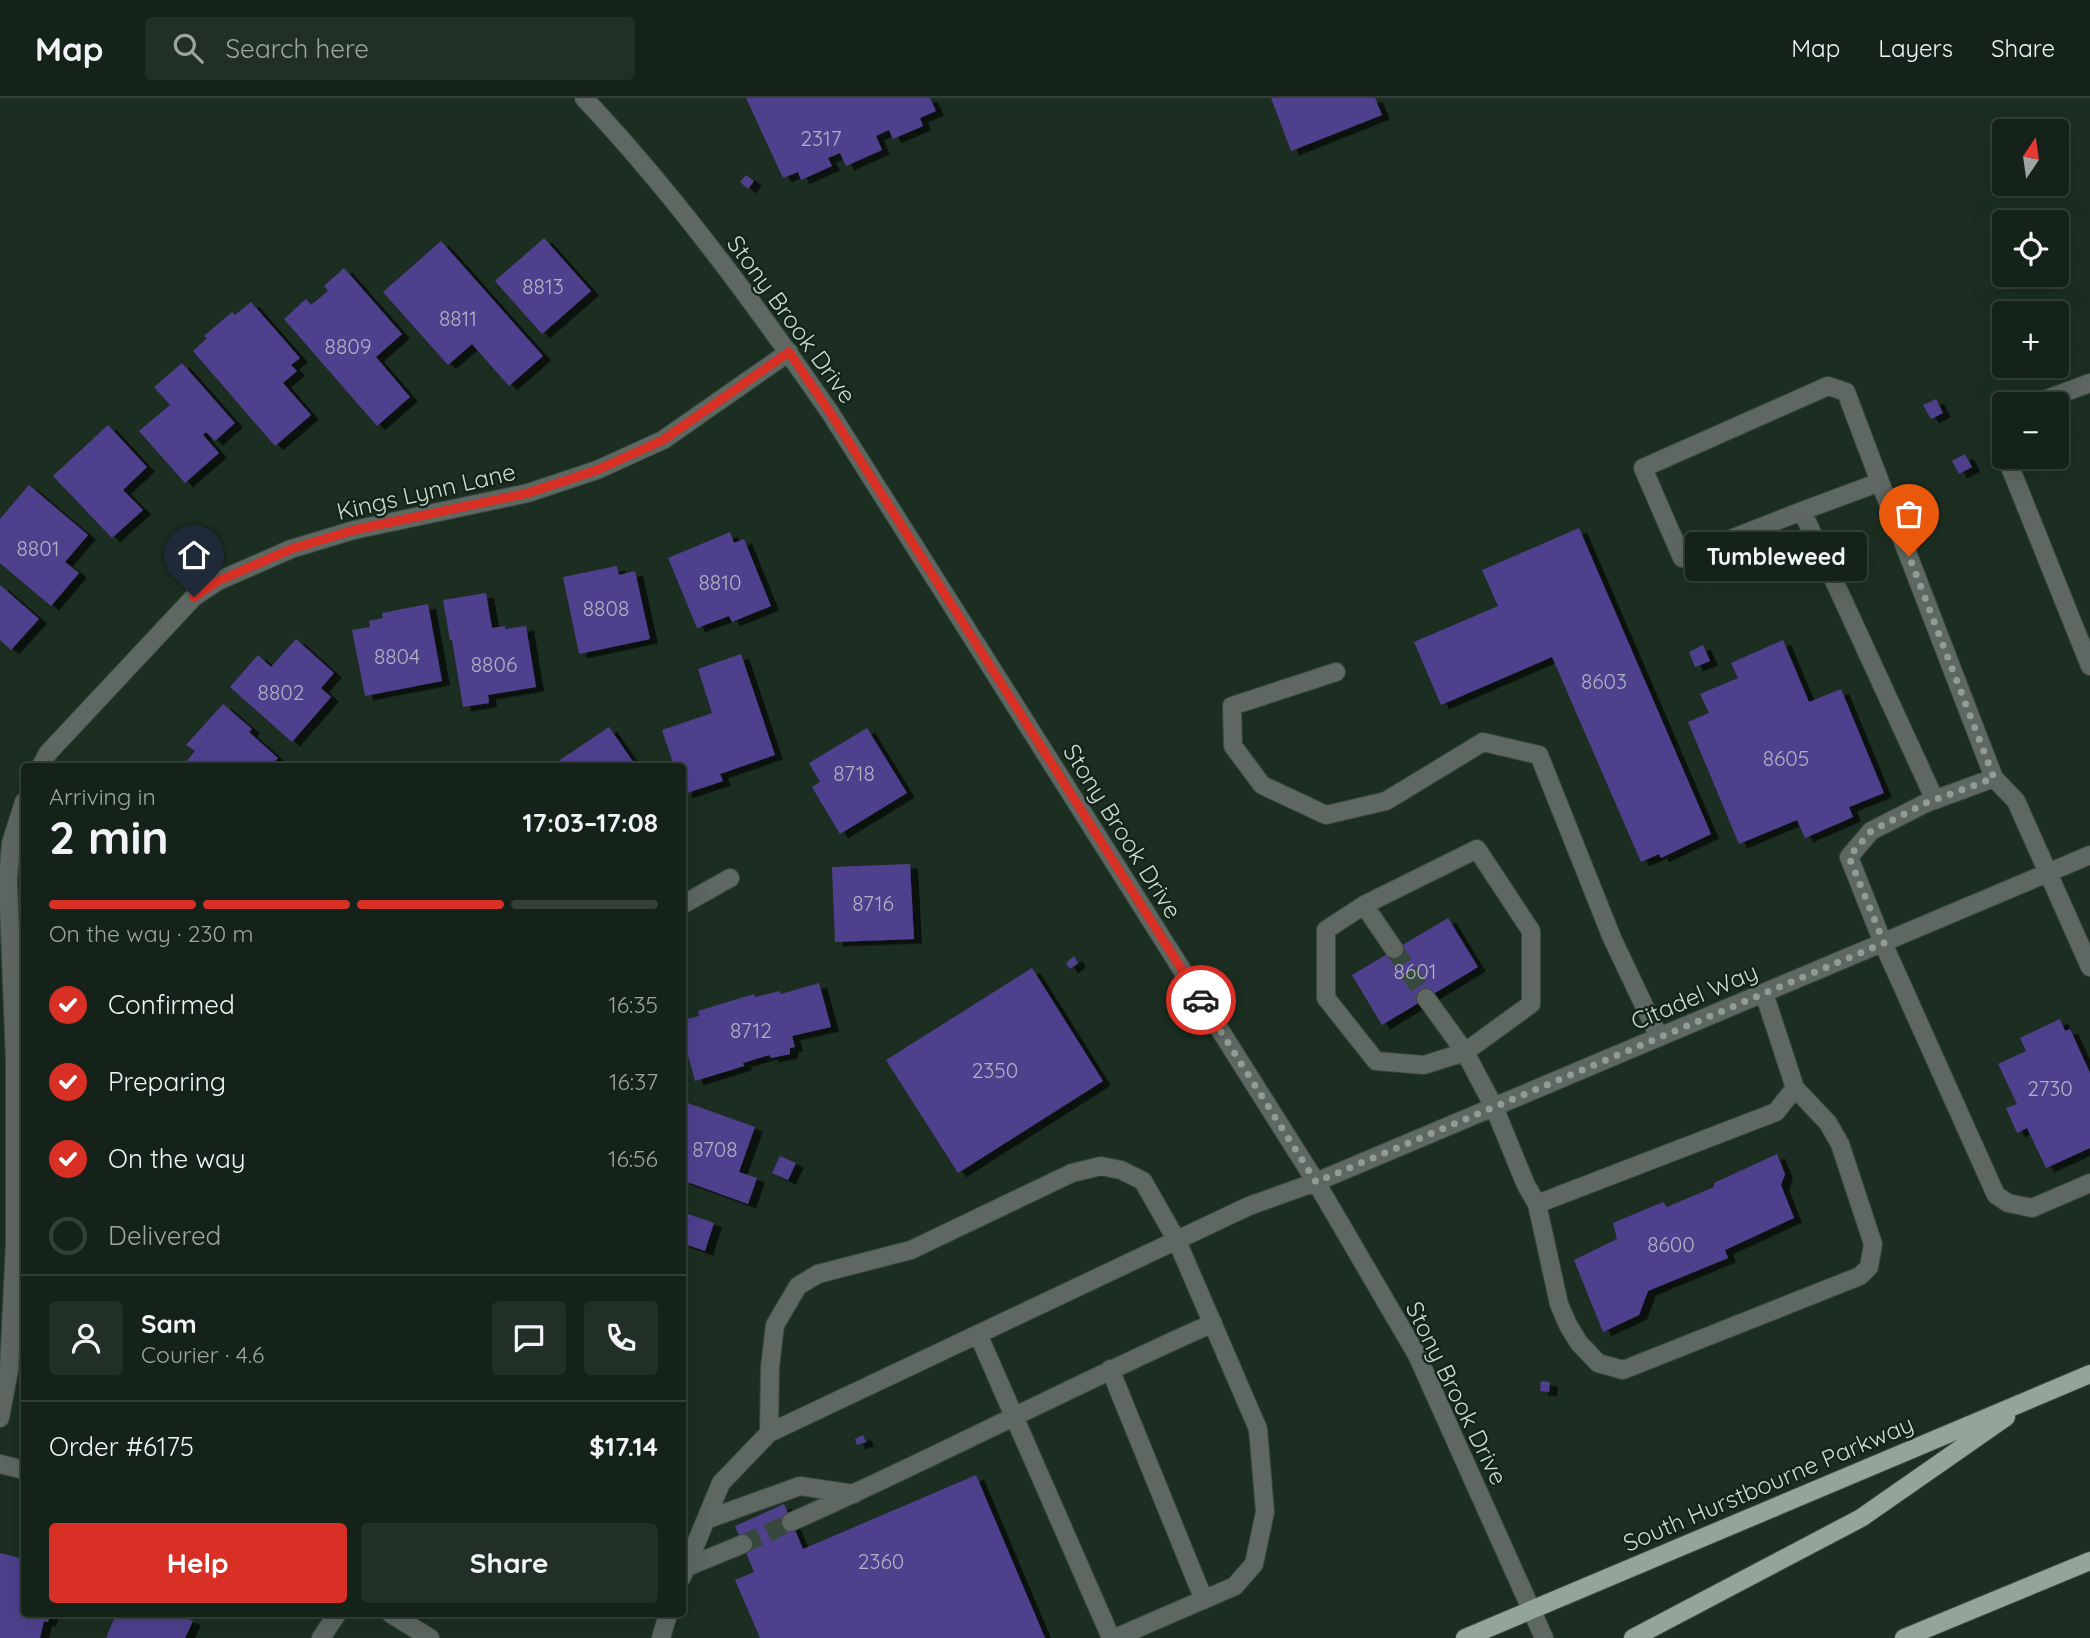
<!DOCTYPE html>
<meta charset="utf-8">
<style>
body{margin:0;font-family:Quicksand,sans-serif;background:#222f27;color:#f1f3f6;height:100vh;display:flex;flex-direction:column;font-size:26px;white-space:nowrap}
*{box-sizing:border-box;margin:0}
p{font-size:23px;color:#9da4a2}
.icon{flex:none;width:38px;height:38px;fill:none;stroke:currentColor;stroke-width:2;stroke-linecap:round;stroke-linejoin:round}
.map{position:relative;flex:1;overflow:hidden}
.details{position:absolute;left:21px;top:665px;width:665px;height:854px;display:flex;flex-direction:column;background:#15221a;border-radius:7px;box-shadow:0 7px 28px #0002,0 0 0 2px #343f39}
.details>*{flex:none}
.needle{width:46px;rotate:13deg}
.tools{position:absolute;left:1992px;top:21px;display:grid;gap:14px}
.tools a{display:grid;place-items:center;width:77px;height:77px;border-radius:7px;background:#15221a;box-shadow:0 7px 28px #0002,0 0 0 2px #343f39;font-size:35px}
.pin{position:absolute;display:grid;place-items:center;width:60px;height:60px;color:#fff;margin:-72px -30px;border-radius:50% 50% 50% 0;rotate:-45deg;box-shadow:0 0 7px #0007}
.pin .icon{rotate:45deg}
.courier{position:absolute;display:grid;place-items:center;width:70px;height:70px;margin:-35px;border:5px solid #d93025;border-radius:50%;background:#fff;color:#222;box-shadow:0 2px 9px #0007}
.bubble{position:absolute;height:49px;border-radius:7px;background:#15221a;box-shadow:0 7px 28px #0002,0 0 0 2px #343f39;font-size:23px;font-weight:800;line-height:49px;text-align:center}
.head em{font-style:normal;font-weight:800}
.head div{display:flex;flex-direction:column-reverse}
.head{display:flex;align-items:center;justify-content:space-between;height:119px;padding:0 28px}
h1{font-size:46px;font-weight:800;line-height:52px}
.bar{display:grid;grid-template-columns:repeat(4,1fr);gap:10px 7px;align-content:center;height:84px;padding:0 28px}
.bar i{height:9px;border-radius:5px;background:#343f39}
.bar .selected{background:#d93025}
.bar p{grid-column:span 4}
.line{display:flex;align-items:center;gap:18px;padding:0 28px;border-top:2px solid #343f39}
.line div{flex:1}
.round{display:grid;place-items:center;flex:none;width:74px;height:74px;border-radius:7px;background:#222f27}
ol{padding:0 28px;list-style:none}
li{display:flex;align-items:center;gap:21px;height:77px}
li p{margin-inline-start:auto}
li .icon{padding:7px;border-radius:50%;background:#d93025;color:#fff;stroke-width:4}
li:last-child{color:#9da4a2}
li i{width:38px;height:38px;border:4px solid #343f39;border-radius:50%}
.cta{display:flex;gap:14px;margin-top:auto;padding:14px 28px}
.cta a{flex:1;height:80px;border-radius:7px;background:#d93025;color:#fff;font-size:28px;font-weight:800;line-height:80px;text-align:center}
.cta a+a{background:#222f27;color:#f1f3f6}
header{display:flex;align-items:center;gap:42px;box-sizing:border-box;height:98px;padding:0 35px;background:#15221a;border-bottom:2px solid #343f39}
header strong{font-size:33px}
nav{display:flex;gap:38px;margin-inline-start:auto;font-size:24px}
.search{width:490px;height:63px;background:#222f27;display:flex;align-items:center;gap:18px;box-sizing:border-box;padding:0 24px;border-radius:7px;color:#9da4a2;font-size:26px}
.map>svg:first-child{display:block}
</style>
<header>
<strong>Map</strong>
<div class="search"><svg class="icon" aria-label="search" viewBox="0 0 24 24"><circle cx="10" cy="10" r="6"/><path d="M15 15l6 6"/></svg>Search here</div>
<nav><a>Map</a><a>Layers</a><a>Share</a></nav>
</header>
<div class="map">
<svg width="2090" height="1540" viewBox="0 0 2090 1540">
<defs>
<filter id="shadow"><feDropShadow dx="8" dy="4.5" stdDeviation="0" flood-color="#0009"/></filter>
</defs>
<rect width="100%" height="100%" fill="#1c2e22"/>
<!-- building -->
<path fill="#4f408e" filter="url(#shadow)" d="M746,0H930L936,13L920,20L923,28L893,41L889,32L876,38L882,52L846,68L840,55L828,60L832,68L801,82L798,74L783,80Z
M1271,0H1375L1382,17L1291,53Z
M746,77L754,83L748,91L740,84Z
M544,140L591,193L542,236L495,183Z
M441,143L543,258L509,288L472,246L448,267L383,194Z
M344,170L402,236L376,259L410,299L377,328L284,221L306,201L311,207L328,193L324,188Z
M251,204L300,260L291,267L297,273L283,285L311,317L275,348L193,253L207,240L204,238L232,214L235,217Z
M182,265L235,325L215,343L206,334L203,337L219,355L185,385L139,333L170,307L154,289Z
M1936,301L1943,315L1931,321L1923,307Z
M108,327L147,369L123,392L143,412L112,440L53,378Z
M1965,356L1972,369L1959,376L1952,363Z
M29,387L88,437L65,464L79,475L51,508L0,465V421Z
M1579,430L1711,736L1661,760L1659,756L1641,764L1552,559L1441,607L1414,544L1498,508L1482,472Z
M730,434L734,445L744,441L771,508L732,524L729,518L697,530L668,460Z
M617,468L619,477L635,473L650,541L579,556L563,479Z
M0,487L39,521L11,552L0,542Z
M486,495L492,530L505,528V531L526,528L536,589L488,597L489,605L463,609L452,542H450L443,502Z
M428,506L442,583L365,598L352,532L370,529L369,523L383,520L382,515Z
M296,541L334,575L321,590L331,599L292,644L230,589L258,557L271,569Z
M1783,542L1809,604L1841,591L1884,695L1849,709L1853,719L1805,740L1797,722L1739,746L1688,624L1709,615L1700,596L1738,580L1731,565Z
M1703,547L1710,563L1695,569L1689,554Z
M741,556L775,657L720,676L723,683L684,696L682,668H674L662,632L712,615L698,571Z
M223,606L252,631L249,634L278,660L270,668H187L184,666L195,653L186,647Z
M609,629L636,668H551Z
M867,630L907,695L840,736L812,689L820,684L809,665Z
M910,766L914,841L835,844L832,769Z
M1448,820L1478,869L1382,927L1352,877Z
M1074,858L1078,865L1070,871L1066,865Z
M1032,870L1103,983L958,1075L886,962Z
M819,885L831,929L792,938L795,949L790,950V956L771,960L769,957L743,965L744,968L695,983L682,935V922L699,918L698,913L754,896L755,899L780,893L781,896Z
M2060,921L2065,933L2070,931L2090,975V1050L2046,1070L2027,1030L2017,1035L2006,1010L2017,1006L1998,966L2026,953L2020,940Z
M682,1003L755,1029L739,1074L757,1080L748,1106L682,1082Z
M1777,1056L1785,1076L1781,1087L1794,1120L1725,1152L1728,1160L1648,1193L1639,1217L1603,1234L1574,1162L1617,1141L1613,1125L1663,1104L1667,1109L1714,1089V1085Z
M780,1058L796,1065L788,1082L772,1075Z
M682,1114L714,1125L705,1153L682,1145Z
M1541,1283L1550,1284L1549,1294L1540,1293Z
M863,1337L866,1344L857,1347L855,1341Z
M976,1377L1045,1540H760L735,1482L754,1474L735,1428L784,1406L803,1451Z
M0,1455L24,1461V1516H50L48,1524L44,1523L40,1540H0Z
M116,1516H177L193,1523L185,1540H106Z"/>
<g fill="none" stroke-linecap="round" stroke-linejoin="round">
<!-- minor-tunnel -->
<path stroke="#37483c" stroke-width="18" stroke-dasharray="18 9" stroke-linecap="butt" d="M1394,851L1426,900
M743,1446L791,1424"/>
<defs>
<path id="minor" d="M584,0C676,98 755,206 831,316L1316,1084L1417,1257L1544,1540
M2033,306L2090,285
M2006,359L2090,568
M1880,384L1994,680
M1802,413L1880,384L1846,294L1828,288L1643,370L1682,460L1802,413L1935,702
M1336,574L1232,608L1233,648L1262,687L1326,717L1386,703L1483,644L1539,657L1612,840L1659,939
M41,668L48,655L194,499L218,483L291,451L354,432L528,395L597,372L663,342L789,254
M1477,751L1531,833V906L1465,954L1424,967L1376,963L1326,900V832L1364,807Z
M682,807L730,780
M1364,807L1394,851
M2090,869L2016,703L1994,680L1926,705L1871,733L1849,759L1883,845L1996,1097L2008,1105L2032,1110L2090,1085
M1426,900L1465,954L1494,1009L1526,1087L1537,1106L1559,1206L1568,1227L1579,1245L1598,1265L1623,1272L1860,1178L1869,1169L1873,1146L1840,1046L1828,1025L1795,990L1764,895
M1537,1106L1776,1014L1795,990
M978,1236L1111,1540
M1110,1271L1204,1502
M0,1320L9,1272L15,1145V963L8,782L11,745L24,704
M769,1335L770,1269L775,1227L798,1188L818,1176L911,1152L1072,1075L1101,1068L1121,1072L1143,1083L1177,1143L1258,1331L1265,1414L1254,1466L1235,1488L1115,1540
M0,1366L24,1372
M708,1421L800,1388L854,1396
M791,1424C933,1361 1071,1288 1213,1225
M687,1469L743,1446
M682,1479L721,1385L769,1335L1249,1108L1316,1084L2090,757
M391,1516L430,1540
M321,1540L337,1516
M661,1540L668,1516"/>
<path id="major" d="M1465,1540L2090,1276
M1633,1540L1861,1420L2006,1319
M1904,1540L2090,1463"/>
</defs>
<!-- minor casing -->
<use href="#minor" stroke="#38493e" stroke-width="20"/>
<!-- major casing -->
<use href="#major" stroke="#38493e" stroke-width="20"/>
<!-- minor -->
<use href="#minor" stroke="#5e6761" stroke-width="18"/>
<!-- major -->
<use href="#major" stroke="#92a598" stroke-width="18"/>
</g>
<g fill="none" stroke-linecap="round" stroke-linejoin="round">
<!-- done -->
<path stroke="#909d94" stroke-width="7" stroke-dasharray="0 12.6" d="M1201,902L1316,1084L1884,845L1849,759L1871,733L1926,705L1994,680L1909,458"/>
<!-- route -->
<path stroke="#d93025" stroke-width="9" d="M194,499L218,483L291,451L354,432L528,395L597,372L663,342L789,254L831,316L1201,902"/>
</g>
<g text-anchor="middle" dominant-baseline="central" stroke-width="5" stroke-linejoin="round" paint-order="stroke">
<!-- number labels -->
<g font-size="21" fill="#aeb3c0">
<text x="821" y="40">2317</text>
<text x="543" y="188">8813</text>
<text x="458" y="220">8811</text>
<text x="348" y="248">8809</text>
<text x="38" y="450">8801</text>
<text x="720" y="484">8810</text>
<text x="606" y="510">8808</text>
<text x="397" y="558">8804</text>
<text x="494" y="566">8806</text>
<text x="1604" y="583">8603</text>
<text x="281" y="594">8802</text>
<text x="1786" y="660">8605</text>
<text x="854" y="675">8718</text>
<text x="873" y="805">8716</text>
<text x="1415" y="873">8601</text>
<text x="751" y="932">8712</text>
<text x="995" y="972">2350</text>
<text x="2050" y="990">2730</text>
<text x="715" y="1051">8708</text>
<text x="1671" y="1146">8600</text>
<text x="881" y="1463">2360</text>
</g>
<!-- street labels -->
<g font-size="24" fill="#ced9d1" stroke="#132419">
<text transform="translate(792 221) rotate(54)">Stony Brook Drive</text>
<text transform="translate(426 393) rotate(-13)">Kings Lynn Lane</text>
<text transform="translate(1123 733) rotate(58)">Stony Brook Drive</text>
<text transform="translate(1694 898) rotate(-23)">Citadel Way</text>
<text transform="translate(1457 1295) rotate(64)">Stony Brook Drive</text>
<text transform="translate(1768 1385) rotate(-23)">South Hurstbourne Parkway</text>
</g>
</g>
</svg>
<div class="tools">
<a><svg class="needle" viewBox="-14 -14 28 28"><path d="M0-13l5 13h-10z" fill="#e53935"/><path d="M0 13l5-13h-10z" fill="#9da4a2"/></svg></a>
<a><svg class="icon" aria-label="locate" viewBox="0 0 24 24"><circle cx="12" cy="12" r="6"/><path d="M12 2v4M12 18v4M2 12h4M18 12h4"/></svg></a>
<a>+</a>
<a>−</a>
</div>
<div class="pin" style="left:1909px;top:458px;background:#ea580c"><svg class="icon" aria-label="bag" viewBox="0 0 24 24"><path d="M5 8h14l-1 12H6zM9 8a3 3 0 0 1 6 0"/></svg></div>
<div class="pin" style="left:194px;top:499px;background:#1f2937"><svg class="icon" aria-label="home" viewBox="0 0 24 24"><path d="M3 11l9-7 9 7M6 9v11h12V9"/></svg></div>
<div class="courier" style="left:1201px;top:902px"><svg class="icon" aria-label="car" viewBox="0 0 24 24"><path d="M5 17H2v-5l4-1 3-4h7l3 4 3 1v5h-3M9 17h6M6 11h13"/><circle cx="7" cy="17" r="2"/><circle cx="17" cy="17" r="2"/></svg></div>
<div class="bubble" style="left:1685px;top:434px;width:182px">Tumbleweed</div>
<section class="details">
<div class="head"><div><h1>2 min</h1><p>Arriving in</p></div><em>17:03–17:08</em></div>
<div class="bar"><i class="selected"></i><i class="selected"></i><i class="selected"></i><i></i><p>On the way · 230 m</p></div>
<ol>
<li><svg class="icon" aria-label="check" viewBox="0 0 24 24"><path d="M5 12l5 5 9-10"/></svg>Confirmed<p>16:35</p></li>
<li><svg class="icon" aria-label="check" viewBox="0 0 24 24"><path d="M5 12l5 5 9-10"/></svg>Preparing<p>16:37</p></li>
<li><svg class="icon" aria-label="check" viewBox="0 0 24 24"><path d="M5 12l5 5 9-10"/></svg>On the way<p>16:56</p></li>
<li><i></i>Delivered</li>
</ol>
<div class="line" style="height:126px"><a class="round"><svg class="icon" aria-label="person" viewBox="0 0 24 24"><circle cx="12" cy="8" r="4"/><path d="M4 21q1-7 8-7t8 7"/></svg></a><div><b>Sam</b><p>Courier · 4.6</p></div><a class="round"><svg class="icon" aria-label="chat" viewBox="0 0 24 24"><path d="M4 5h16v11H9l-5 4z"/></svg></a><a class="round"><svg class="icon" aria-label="phone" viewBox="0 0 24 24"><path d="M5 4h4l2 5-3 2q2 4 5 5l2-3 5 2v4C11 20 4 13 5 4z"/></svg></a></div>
<div class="line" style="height:91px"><div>Order #6175</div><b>$17.14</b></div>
<div class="cta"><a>Help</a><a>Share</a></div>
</section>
</div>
